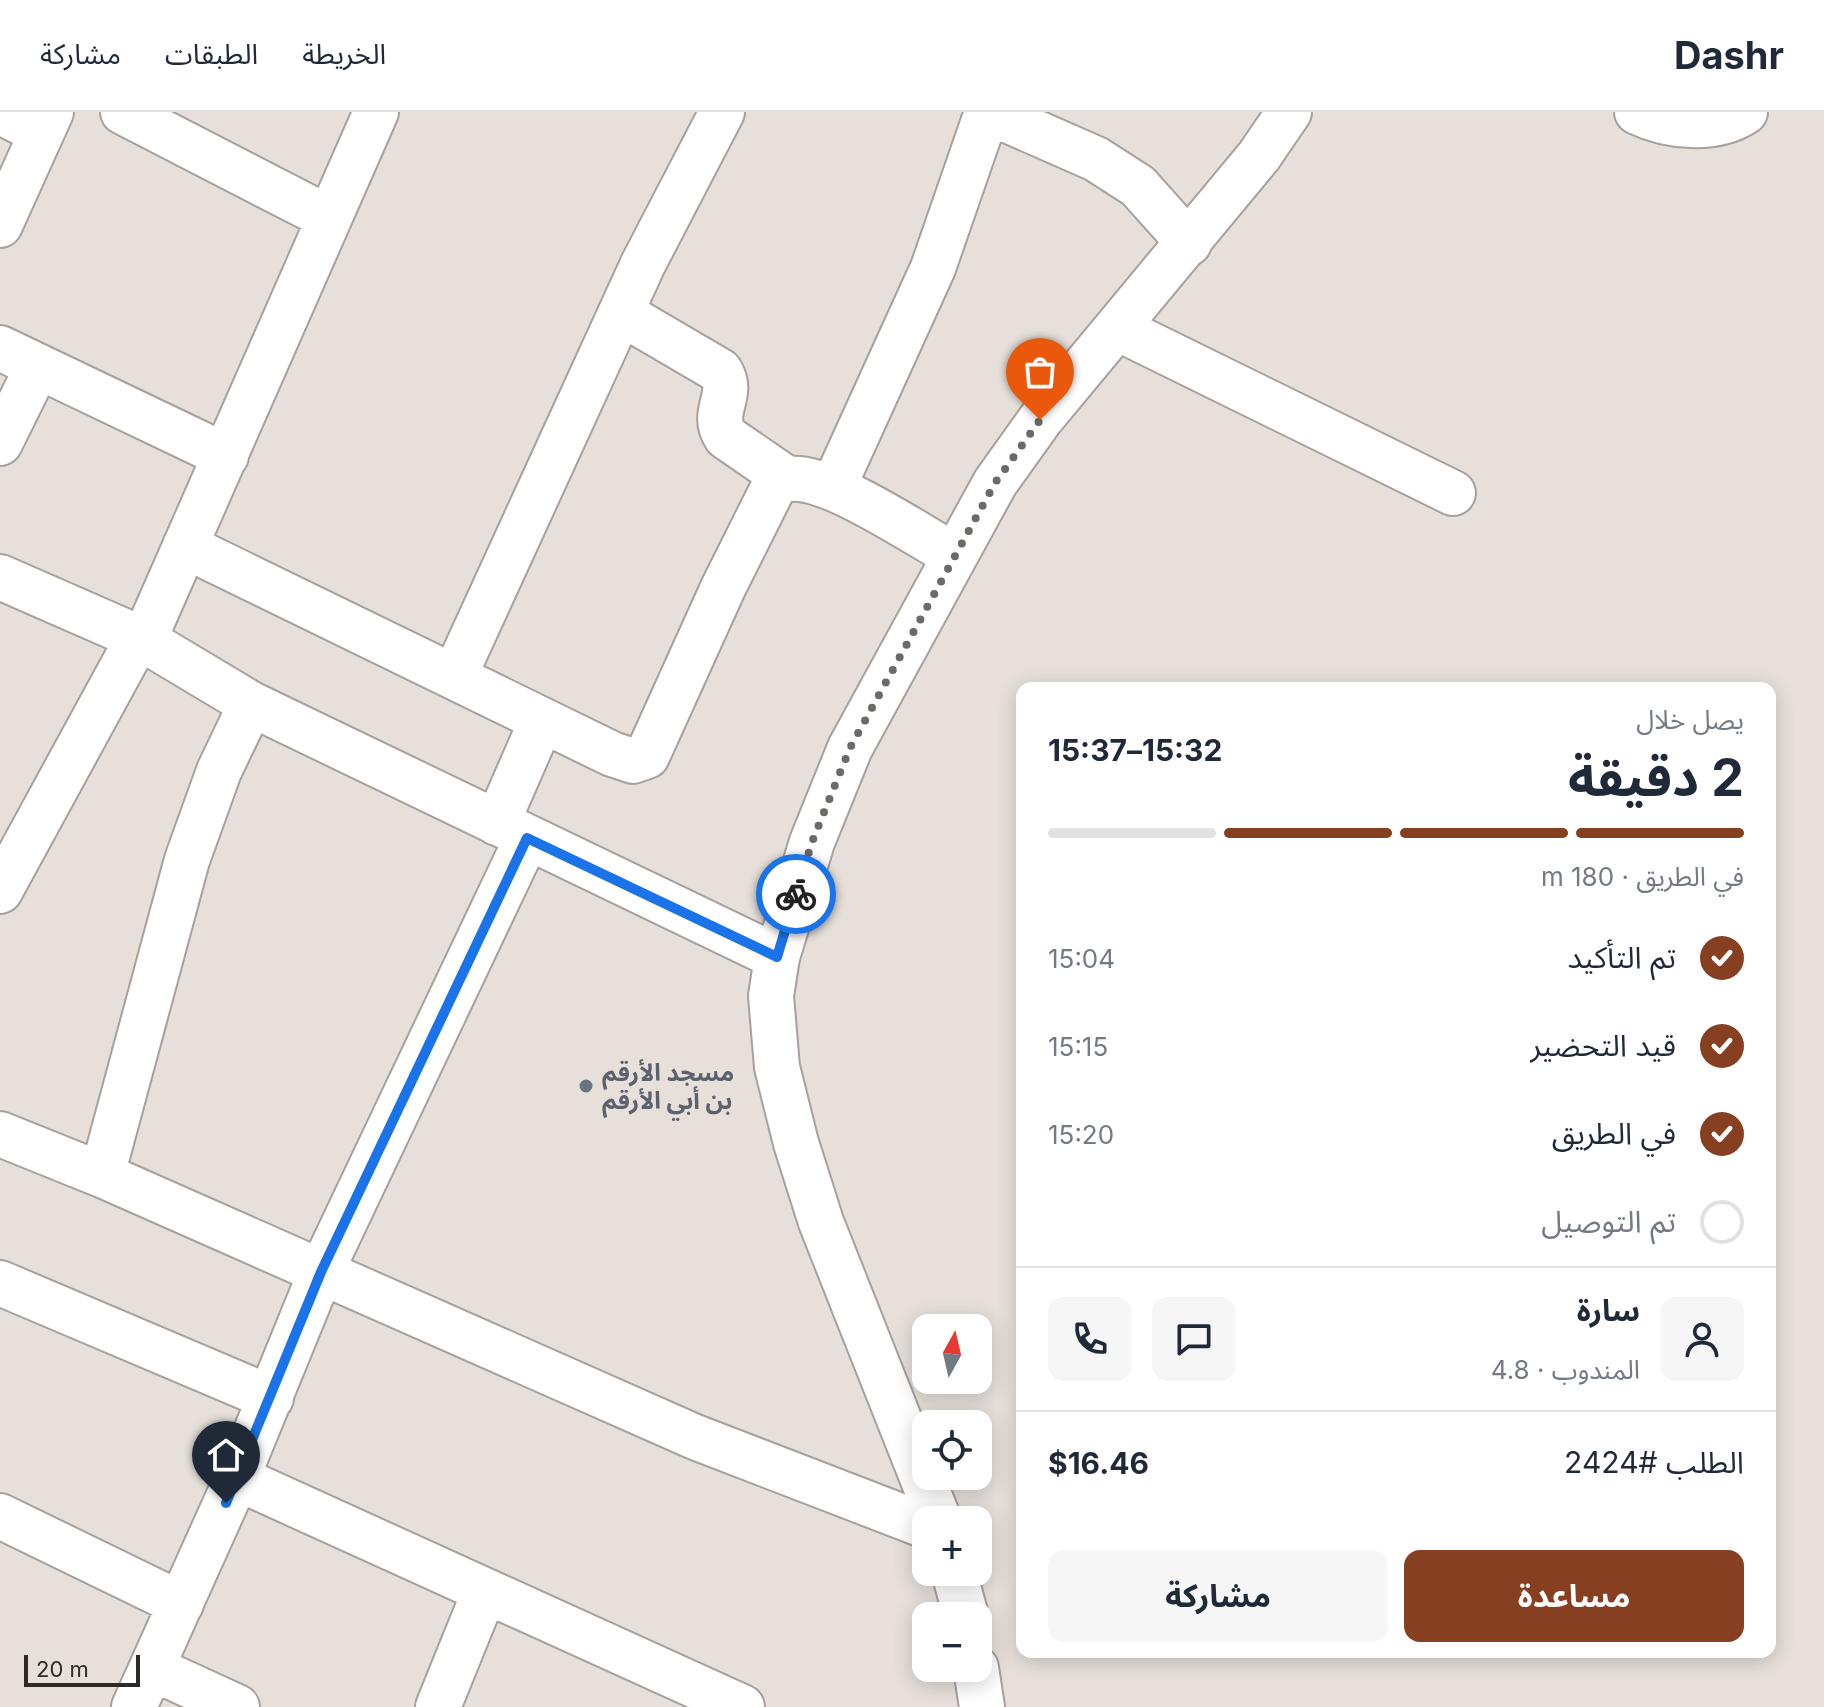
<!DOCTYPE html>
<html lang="ar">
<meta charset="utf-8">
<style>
body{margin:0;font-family:Inter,"Noto Sans Arabic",sans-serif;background:#f6f6f7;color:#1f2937;direction:rtl;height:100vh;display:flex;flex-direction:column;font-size:30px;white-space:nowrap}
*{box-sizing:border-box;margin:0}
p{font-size:26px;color:#747a83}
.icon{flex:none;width:44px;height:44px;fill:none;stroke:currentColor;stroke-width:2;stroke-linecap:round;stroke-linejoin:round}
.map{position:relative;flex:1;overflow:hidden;direction:ltr}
.drawer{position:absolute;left:1016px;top:570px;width:760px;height:976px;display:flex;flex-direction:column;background:#fff;border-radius:16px;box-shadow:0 4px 20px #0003;direction:rtl}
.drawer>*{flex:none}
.needle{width:52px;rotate:8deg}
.controls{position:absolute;left:912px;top:1202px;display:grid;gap:16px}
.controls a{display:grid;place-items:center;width:80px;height:80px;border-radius:16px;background:#fff;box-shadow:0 4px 20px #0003;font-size:40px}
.scale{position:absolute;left:24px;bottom:20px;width:116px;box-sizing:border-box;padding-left:8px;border:4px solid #2c2927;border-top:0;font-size:22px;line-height:28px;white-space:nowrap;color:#2c2927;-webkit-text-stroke:6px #e7e0da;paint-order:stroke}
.pin{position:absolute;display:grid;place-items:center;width:68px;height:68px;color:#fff;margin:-82px -34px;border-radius:50% 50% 50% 0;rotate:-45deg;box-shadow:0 0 8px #0007}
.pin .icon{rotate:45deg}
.courier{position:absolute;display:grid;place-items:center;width:80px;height:80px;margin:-40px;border:6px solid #1a73e8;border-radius:50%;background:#fff;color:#222;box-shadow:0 2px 10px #0007}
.headline em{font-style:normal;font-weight:700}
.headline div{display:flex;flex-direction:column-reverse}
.headline{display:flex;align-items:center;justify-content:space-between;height:136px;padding:0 32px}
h1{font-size:52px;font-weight:700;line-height:60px}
.bar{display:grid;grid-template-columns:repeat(4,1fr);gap:12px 8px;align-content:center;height:96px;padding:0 32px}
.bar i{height:10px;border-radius:6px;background:#e0e1e3}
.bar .selected{background:#873f21}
.bar p{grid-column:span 4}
.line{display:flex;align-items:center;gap:20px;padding:0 32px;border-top:2px solid #e0e1e3}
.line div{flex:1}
.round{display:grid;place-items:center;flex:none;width:84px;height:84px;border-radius:16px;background:#f6f6f7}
ol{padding:0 32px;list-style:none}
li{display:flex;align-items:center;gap:24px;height:88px}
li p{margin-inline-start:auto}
li .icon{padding:8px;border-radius:50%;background:#873f21;color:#fff;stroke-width:4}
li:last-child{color:#747a83}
li i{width:44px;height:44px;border:4px solid #e0e1e3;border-radius:50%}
.primary-button{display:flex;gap:16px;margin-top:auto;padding:16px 32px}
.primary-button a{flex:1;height:92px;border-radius:16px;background:#873f21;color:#fff;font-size:32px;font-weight:700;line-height:92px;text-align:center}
.primary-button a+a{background:#f6f6f7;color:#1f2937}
header{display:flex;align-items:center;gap:48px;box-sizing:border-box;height:112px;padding:0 40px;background:#fff;border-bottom:2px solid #e0e1e3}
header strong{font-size:38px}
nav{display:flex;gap:44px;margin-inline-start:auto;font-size:28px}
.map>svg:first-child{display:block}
</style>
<header>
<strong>Dashr</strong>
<nav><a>الخريطة</a><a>الطبقات</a><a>مشاركة</a></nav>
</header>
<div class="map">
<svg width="1824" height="1595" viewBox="0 0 1824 1595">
<rect width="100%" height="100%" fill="#e7e0da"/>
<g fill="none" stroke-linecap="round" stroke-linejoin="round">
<defs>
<path id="street" d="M1,0L40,20
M123,0L329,106
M989,0L1096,47L1138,74L1189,131
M0,113L51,0
M621,201L720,259C736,283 709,300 726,325L787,367
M1117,216L1453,381
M0,236L226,344
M0,331L38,254
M833,376L933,156L987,0
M185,434L612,642L633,649L647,644L723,476L775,372C784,368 789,366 799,367C839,370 916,422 954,443
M0,465L144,528L251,592L777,845
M144,528L376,0
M454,565L643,152L722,0
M497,711L542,608
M0,779L138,526
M0,1022L102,1063L695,1325L926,1414
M102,1063L187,748L219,659L251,592
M0,1171L271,1286
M237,1366L742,1595
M0,1404L181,1492
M152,1556L237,1595
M134,1595L237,1366L321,1160L527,726
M438,1595L485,1479"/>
<path id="secondary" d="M1637,0C1669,15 1714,20 1745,0
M939,1408L821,1110L796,1031L777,955L771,884L777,845L812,730L850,636L995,371L1040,308L1259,44L1289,0
M954,1460L966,1504
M976,1556L982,1595"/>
</defs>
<!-- street casing -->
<use href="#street" stroke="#a7a09b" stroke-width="48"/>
<!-- secondary casing -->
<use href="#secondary" stroke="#a7a09b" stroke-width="48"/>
<!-- street -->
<use href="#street" stroke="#fff" stroke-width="44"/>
<!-- secondary -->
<use href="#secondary" stroke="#fff" stroke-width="44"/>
</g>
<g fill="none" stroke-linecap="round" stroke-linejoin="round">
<!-- done -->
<path stroke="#6d6966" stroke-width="8" stroke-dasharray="0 14.4" d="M796,782L812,730L850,636L995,371L1040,308"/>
<!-- route -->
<path stroke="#1a73e8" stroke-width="10" d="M226,1391L321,1160L527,726L777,845L796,782"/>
</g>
<!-- markers -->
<circle fill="#6b7280" stroke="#e7e0da" stroke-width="3" cx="586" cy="974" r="8"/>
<g text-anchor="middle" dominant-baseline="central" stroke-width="8" stroke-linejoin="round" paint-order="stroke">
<!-- worship labels -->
<g font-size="24" font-weight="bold" fill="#5b616d" stroke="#e7e0da" text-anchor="start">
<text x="602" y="960">مسجد الأرقم<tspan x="602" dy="28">بن أبي الأرقم</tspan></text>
</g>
</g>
</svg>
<div class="controls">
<a><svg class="needle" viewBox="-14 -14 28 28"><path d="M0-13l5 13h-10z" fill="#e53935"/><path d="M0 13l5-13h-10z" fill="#747a83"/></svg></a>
<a><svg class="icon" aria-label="locate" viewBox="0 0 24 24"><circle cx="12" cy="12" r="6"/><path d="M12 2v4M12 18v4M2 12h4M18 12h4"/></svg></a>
<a>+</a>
<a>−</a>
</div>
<div class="scale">20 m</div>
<div class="pin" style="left:1040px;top:308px;background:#ea580c"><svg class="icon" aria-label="bag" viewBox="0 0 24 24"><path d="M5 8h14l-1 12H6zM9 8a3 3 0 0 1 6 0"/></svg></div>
<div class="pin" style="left:226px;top:1391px;background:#1f2937"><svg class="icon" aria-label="home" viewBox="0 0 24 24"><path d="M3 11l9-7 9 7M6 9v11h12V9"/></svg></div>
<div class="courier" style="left:796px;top:782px"><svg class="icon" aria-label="bike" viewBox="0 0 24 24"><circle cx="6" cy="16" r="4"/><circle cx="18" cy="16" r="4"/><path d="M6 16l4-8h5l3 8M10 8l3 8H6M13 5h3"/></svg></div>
<section class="drawer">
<div class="headline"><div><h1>2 دقيقة</h1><p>يصل خلال</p></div><em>15:32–15:37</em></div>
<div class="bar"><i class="selected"></i><i class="selected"></i><i class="selected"></i><i></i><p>في الطريق · 180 m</p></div>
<ol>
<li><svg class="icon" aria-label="check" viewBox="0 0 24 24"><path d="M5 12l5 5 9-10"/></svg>تم التأكيد<p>15:04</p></li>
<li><svg class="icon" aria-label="check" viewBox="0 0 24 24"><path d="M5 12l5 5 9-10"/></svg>قيد التحضير<p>15:15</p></li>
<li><svg class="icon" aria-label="check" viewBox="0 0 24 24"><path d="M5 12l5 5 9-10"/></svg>في الطريق<p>15:20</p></li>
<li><i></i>تم التوصيل</li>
</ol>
<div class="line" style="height:144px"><a class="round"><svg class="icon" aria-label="person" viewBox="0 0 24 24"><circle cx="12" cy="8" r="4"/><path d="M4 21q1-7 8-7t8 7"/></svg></a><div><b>سارة</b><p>المندوب · 4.8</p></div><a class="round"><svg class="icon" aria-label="chat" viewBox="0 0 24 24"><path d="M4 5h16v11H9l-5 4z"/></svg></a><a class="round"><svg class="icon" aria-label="phone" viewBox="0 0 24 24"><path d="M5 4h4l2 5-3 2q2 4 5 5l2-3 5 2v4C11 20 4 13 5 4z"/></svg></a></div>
<div class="line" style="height:104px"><div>الطلب #2424</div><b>$16.46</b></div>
<div class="primary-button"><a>مساعدة</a><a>مشاركة</a></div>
</section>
</div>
